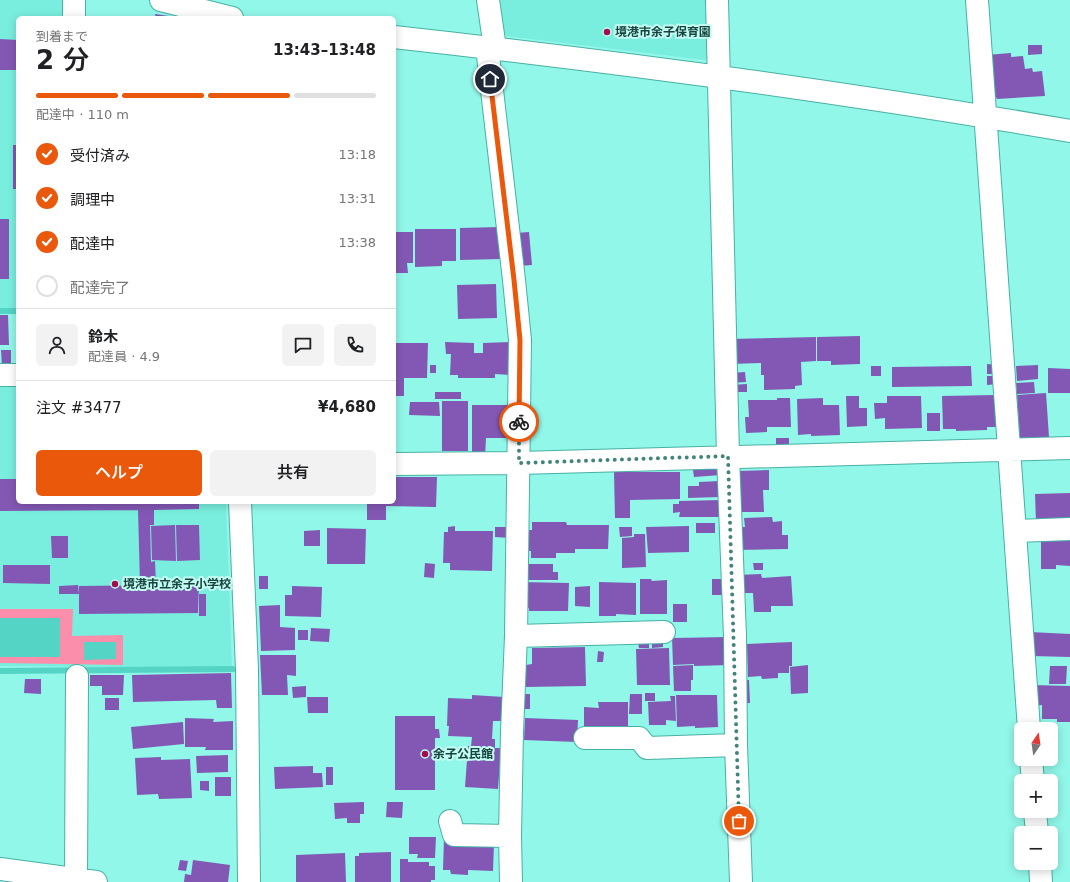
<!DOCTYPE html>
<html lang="ja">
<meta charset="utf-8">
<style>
body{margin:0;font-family:"DejaVu Sans","Noto Sans JP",sans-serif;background:#f2f2f2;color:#202124;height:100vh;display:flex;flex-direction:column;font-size:15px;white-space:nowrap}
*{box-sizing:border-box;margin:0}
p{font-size:13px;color:#757577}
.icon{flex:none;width:22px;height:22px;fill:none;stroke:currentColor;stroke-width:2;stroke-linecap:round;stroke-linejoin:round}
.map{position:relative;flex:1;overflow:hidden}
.panel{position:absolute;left:16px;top:16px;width:380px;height:488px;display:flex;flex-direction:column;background:#fff;border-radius:6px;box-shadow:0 2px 10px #0003}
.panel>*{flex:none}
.needle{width:26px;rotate:13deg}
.controls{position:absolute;left:1014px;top:722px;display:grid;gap:8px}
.controls a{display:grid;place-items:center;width:44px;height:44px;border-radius:6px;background:#fff;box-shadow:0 2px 10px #0003;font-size:20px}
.pin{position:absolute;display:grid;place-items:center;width:34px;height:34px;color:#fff;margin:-17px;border:2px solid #fff;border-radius:50%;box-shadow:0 1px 4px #0007}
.courier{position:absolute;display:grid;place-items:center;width:40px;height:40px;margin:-20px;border:3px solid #ea580c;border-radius:50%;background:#fff;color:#222;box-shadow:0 1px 5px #0007}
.overview em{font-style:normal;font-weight:600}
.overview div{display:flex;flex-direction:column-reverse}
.overview{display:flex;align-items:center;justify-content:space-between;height:68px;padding:0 20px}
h1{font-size:26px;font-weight:600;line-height:30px}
.bar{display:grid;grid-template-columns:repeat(4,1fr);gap:6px 4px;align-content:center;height:48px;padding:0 20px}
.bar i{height:5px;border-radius:3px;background:#e0e0e0}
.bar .active{background:#ea580c}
.bar p{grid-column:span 4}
.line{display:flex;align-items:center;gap:10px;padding:0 20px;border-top:1px solid #e0e0e0}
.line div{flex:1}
.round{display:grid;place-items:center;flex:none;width:42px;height:42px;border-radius:6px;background:#f2f2f2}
ol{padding:0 20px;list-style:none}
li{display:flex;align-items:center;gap:12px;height:44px}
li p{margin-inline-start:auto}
li .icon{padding:4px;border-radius:50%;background:#ea580c;color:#fff;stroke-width:4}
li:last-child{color:#757577}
li i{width:22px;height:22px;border:2px solid #e0e0e0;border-radius:50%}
.cta{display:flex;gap:8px;margin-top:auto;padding:8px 20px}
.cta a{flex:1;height:46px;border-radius:6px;background:#ea580c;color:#fff;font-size:16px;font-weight:600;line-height:46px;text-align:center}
.cta a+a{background:#f2f2f2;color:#202124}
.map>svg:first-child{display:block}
</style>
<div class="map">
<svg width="1070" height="882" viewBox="0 0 1070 882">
<rect width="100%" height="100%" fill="#91f7e9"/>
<!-- built -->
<path fill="#79eede" d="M0,0H67V18H18V309L0,310Z
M498,0H709L710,56L705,60L506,36L501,28Z
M0,384H18V502H226L232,668L0,666Z"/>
<!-- green -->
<path fill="#fb8eaa" d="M0,609H73L72,636L123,635V665L0,663Z"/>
<!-- water -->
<path fill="#54d4c5" d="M0,618H60V657H0Z
M84,642H116V659L84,660Z"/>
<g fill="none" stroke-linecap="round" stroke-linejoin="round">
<!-- stream -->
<path stroke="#54d4c5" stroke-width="6" d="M0,311H18
M0,671L233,669"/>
</g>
<!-- building -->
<path fill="#8358b4" d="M155,14L175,17V18H156Z
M0,39L18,40V70H0Z
M1028,45H1042V54L1028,55Z
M1011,53V57L1023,56L1025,69L1032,68L1033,72L1042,71L1045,96L997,99L996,97H989L986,55Z
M13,145H18V189H13Z
M0,219H9V279H0Z
M500,227L501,259L460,260V228Z
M415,229H456V261H442V266L415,267Z
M394,232H413V263H407L408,273H394Z
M529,232L532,265L519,266L516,233Z
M496,284L497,318L458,319L457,285Z
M0,315H8L9,345H0Z
M860,336V364L831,365V361H817V337Z
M816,337V361L801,362L802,385L795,386V389L764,390V375H761V363L730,364L728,339Z
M445,342L474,343V353H483V343L510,342V375L495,374V378H458V375H450L451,354H446Z
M394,343H428L427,378H404V396H394Z
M1,350H11V367H2Z
M987,364L997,365V374H987Z
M430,365H436V373H430Z
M1038,365V379L1017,381L1016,366Z
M871,366H881V376H871Z
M971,366L972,386L892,387V367Z
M1048,368L1070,369V393H1048Z
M745,372L746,382L730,383L729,373Z
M987,376H998V384L987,385Z
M1034,382L1035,393L1017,394L1016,383Z
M747,384V392H730V385Z
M435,392H461V399H435Z
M1046,393L1049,437L1020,439L1017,395Z
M996,395L997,427H987V430L956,431V429H943L942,396Z
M846,396H859V408H867V426L847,427Z
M887,396H921L922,428L885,429V418L875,419L874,403H887Z
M777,398H790L791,427H767V432L746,433L745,417H749L748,400H777Z
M823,398V405H839L840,435L811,436V434L798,435L797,399Z
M442,401H468V451H442Z
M410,402H439L440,416L409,415Z
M472,405H510L509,438H472Z
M927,413H940V431H927Z
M472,438H486L485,457H472Z
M776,438H789V448L776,449Z
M692,464H720L721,475L694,477Z
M769,470V490H763L764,512H736L738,471Z
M614,472H680V499L630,500V518H615Z
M394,477H437L436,507L386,506V520H367V502H394Z
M0,479H18V502H199V509L154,510V525H150L151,562L155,561L156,584L140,585L138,510H149L0,511Z
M720,481V497L688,498V486H699V482Z
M1070,493V521L1036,522L1035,494Z
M721,500L722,517H679L680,512L673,513V504H679V501Z
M772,517L773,522L782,521V535H788V549L735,550V527H745L744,518Z
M532,522H566L567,525H609L608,549H575V553H556V558H531V551H523L524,530H532Z
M696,523H715V533H696Z
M175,525L176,561L152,560L151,526Z
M176,525H199L200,560L177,561Z
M455,526V531H493L492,571L450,570V563H443L444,532H448V527Z
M689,526V552L648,553L646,527Z
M495,527H511V538L495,537Z
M619,527H632V536L620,537Z
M327,528L366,529L365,564H327Z
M320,530V546H304V531Z
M634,534H645L646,567L622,568V538L634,537Z
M51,536H68V558H52Z
M1041,540H1070V566L1056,565V569H1041Z
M425,563L435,564L434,578L424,577Z
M753,563H763V570H754Z
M523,564H553V572H558V580H523Z
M3,565H50V584L3,583Z
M761,574L762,578L791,576L793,606H771V612H754L753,593H737L736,575Z
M259,576H268V589H259Z
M640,579H651L652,581L667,580V614H640Z
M712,579H727L728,595H712Z
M165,581L199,582L198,613L79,614V586L165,585Z
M522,582L569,583L568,611H529V608L522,609Z
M599,582L636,583V615L616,614V616H599Z
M78,585L79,594H59V586Z
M292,586L322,587L321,617L285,616V595H292Z
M590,586V607L575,606V587Z
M199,594H206V616H199Z
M673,604H687V622H673Z
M280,605V627L295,628V650L261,651L259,606Z
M311,628L330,629L329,642L310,641Z
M298,630H308V640H298Z
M1030,632L1070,634V657L1031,656Z
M729,637L730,665L694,666V664L673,665L672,638Z
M663,641V647L652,648V642Z
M638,642H649V648H639Z
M792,642V666H789V673H778V678L762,679L761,676L748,677L747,644Z
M585,647L586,686L526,687V665L532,664V648Z
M669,648L670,685H637L636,649Z
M598,651L604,652L603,662H597Z
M260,655H296V676L287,675L288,695H262Z
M693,665V680H691V691H674L673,666Z
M808,665V693L791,694L790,667Z
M1050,666H1067L1066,684H1049Z
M231,673L232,708H217L216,700L133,702L132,675Z
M90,675H124L123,695H102V686H90Z
M25,679H41V694L24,693Z
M739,680H749L750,703H740Z
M1032,685L1070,686V722H1057V719H1042V705L1033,706Z
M306,686V697L293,698L292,687Z
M645,693H655V701H645Z
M522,694H530V709H521Z
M630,694H642V714H629Z
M472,695L504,697L502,721H493L492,739H495V748H501L498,789L465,787L468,746H471L472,737L448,736L449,726H447L448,698L472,699Z
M676,695H717L718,727L695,728V726L677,727Z
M670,696H675L676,721L666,720V725H649L648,702L671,701Z
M307,697H328V713H308Z
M105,698H119V710H105Z
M598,702H628V727H617L616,733L586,732V726H584V707L599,708Z
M395,716H435V729H439L440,738H435V790H395Z
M185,718L214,719L213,722L233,721V750H205L206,747H185Z
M525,718L578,720L577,742L524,740Z
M183,722L184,744L133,749L131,727Z
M228,755V772L197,773L196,756Z
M161,757V760L190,759L192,798L159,799L158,794L137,795L135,758Z
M313,766V773H322L323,787L275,789L274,767Z
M326,767H333V785H326Z
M215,777H231V796H215Z
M200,781H209V791L200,790Z
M364,802V814H360V823H347V818L335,819L334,803Z
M387,802H403L402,818L386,817Z
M409,837H436L435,858H417L418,854H409Z
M444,837L494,844L493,871L468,870V875L451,874L450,870H443Z
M391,852V882H355V856H359V853Z
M345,853L346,882H296V855Z
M400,859H408V862H429V866H435V880H431V882H400Z
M180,860L188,861L186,871L178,870Z
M193,860L230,865L228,882H184L185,874L191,875Z"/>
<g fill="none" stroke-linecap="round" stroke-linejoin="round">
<defs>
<path id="minor" d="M74,0V18
M161,0L232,18
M488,0L495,48
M717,0L728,456L735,636L736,745L741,882
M977,0L1029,729
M394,37C620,62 846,92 1070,131
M487,47L514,280L520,340L516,636L512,732L510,836L511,882
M0,375H18
M394,464L519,463L1070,448
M240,502L247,670L249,882
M1016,531L1070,529
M516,636L664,632
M585,738H639L647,748L736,745
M1031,759L1033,781
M1035,811L1037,833
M450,821L454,835L510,836
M1040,863L1041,882
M0,869L96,882
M76,879L77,676"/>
</defs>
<!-- minor casing -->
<use href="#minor" stroke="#47b1a4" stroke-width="24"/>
<!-- minor -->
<use href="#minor" stroke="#fff" stroke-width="22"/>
</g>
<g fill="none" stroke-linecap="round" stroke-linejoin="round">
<!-- done -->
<path stroke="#42837a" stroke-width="4" stroke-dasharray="0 7.2" d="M519,422V463L728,456L739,821"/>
<!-- route -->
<path stroke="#ea580c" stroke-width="5" d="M490,79L514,280L520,340L519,422"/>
</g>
<!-- markers -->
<g fill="#a20d4d" stroke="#c3fcf3" stroke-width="1.5">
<circle cx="607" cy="32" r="4"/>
<circle cx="115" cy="584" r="4"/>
<circle cx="425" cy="754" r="4"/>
</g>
<g text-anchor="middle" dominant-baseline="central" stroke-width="4" stroke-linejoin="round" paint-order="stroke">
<!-- poi labels -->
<g font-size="12" font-weight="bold" fill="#17443e" stroke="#c3fcf3" text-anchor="start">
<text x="615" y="32">境港市余子保育園</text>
<text x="123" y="584">境港市立余子小学校</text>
<text x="433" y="754">余子公民館</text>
</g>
</g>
</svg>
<div class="controls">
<a><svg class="needle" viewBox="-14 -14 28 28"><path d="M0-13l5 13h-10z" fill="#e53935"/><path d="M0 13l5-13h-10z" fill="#757577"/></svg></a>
<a>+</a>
<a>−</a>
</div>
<div class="pin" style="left:739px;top:821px;background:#ea580c"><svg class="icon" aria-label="bag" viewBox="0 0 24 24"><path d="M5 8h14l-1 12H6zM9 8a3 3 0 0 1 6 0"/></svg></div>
<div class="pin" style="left:490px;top:79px;background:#1f2937"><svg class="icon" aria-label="home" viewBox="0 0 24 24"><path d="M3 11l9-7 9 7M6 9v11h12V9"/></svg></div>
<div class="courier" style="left:519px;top:422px"><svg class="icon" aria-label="bike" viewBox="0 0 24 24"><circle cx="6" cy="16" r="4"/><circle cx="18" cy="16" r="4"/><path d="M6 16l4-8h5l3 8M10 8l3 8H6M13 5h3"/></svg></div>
<section class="panel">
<div class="overview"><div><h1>2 分</h1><p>到着まで</p></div><em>13:43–13:48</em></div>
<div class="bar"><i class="active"></i><i class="active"></i><i class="active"></i><i></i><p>配達中 · 110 m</p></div>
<ol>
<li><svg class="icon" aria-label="check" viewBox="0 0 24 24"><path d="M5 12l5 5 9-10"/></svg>受付済み<p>13:18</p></li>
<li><svg class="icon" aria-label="check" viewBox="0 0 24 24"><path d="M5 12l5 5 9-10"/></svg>調理中<p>13:31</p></li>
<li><svg class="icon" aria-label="check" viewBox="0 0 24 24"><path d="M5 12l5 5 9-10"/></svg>配達中<p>13:38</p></li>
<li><i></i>配達完了</li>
</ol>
<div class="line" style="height:72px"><a class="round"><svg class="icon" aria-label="person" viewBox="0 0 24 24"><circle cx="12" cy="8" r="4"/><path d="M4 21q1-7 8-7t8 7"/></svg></a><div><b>鈴木</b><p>配達員 · 4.9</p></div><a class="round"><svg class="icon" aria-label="chat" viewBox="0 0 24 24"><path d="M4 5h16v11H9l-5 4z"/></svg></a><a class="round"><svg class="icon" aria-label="phone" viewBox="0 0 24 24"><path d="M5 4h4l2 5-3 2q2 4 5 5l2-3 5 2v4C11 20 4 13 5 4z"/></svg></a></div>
<div class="line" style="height:52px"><div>注文 #3477</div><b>¥4,680</b></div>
<div class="cta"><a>ヘルプ</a><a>共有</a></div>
</section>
</div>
